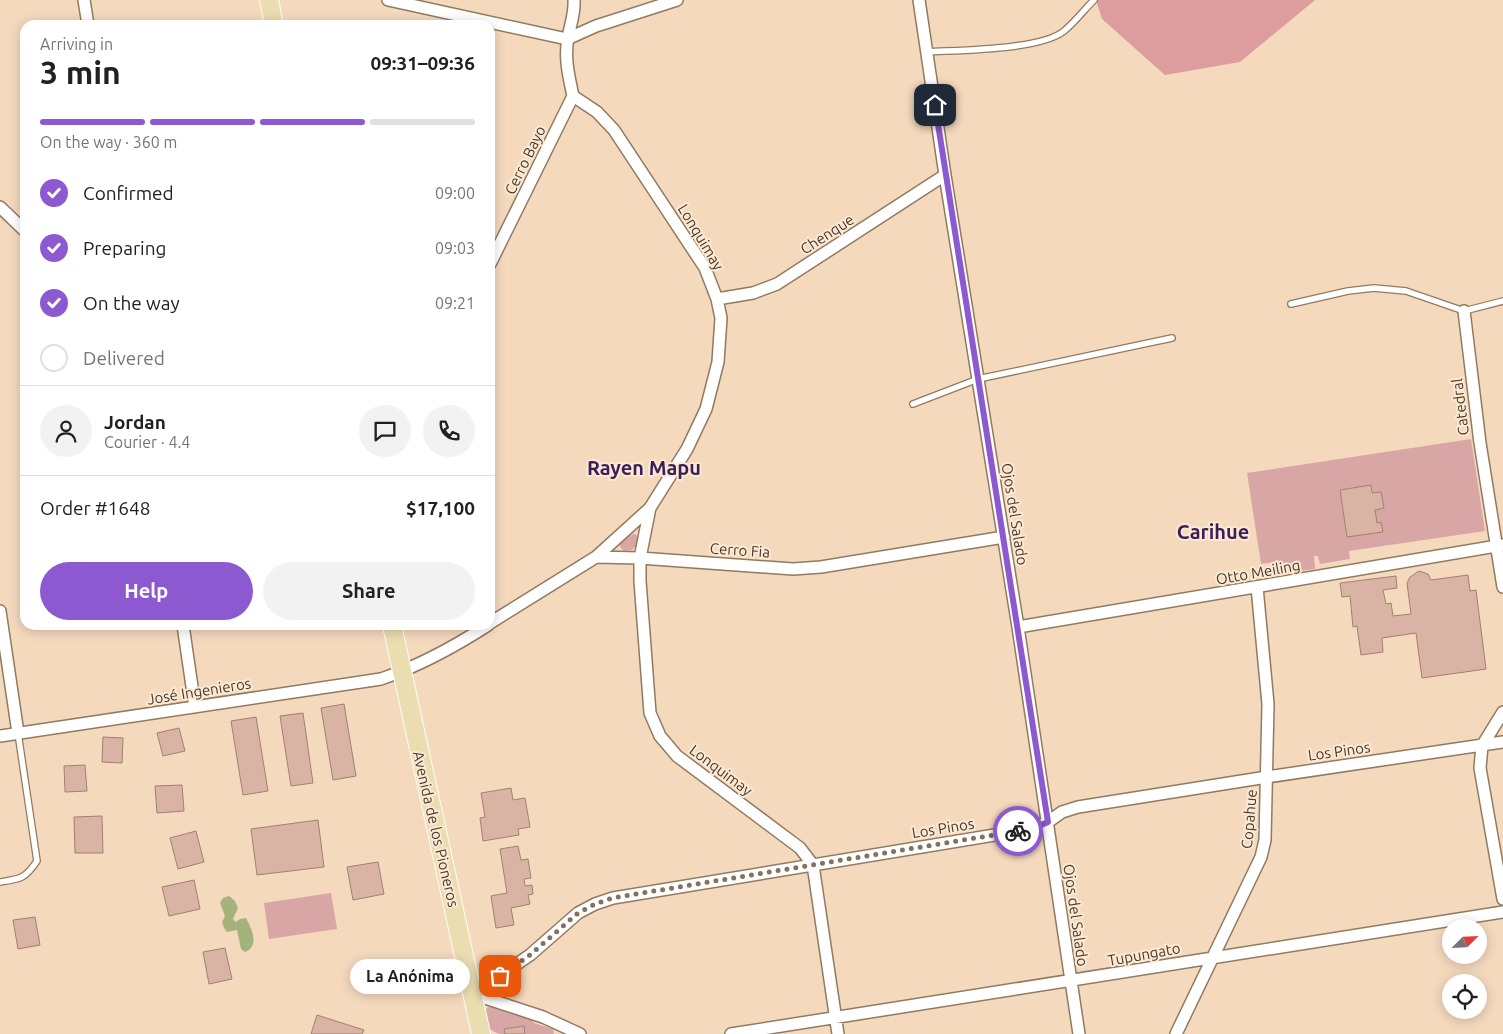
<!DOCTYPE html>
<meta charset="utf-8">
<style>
body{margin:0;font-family:Ubuntu,sans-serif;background:#f2f2f2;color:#202124;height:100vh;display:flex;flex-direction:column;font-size:19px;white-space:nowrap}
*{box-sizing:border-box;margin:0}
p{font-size:16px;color:#757577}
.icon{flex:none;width:28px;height:28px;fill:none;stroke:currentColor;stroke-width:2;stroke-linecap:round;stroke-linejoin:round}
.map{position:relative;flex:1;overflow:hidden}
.panel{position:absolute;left:20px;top:20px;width:475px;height:610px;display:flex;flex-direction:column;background:#fff;border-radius:15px;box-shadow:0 2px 12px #0003}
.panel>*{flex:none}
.needle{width:32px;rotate:66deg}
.controls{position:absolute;left:1442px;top:919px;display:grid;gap:10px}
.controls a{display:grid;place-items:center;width:45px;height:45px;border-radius:50%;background:#fff;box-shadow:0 2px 12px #0003;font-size:25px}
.pin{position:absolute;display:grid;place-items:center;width:42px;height:42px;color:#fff;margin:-21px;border-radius:10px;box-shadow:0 2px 8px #0006}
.courier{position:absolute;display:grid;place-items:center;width:50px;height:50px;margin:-25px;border:4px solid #8d59d1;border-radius:50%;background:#fff;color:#222;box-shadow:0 1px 6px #0007}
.bubble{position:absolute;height:35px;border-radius:18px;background:#fff;box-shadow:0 2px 12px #0003;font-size:16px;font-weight:700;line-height:35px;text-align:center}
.summary em{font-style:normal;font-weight:700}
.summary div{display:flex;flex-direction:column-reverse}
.summary{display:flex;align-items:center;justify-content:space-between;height:85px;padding:0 20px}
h1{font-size:32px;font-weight:700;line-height:38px}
.bar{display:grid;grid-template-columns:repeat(4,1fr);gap:8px 5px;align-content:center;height:60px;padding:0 20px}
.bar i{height:6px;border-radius:4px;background:#e0e0e0}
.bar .current{background:#8d59d1}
.bar p{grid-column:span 4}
.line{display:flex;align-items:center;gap:12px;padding:0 20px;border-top:1px solid #e0e0e0}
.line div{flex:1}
.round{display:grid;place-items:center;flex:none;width:52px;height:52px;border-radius:26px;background:#f2f2f2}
ol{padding:0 20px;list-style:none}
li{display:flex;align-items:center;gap:15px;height:55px}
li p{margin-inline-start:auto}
li .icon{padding:5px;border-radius:50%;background:#8d59d1;color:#fff;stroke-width:4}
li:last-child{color:#757577}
li i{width:28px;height:28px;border:2px solid #e0e0e0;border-radius:50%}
.primary-button{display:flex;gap:10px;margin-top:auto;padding:10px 20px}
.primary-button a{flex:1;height:58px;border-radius:30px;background:#8d59d1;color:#fff;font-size:20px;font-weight:700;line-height:58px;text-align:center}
.primary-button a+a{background:#f2f2f2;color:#202124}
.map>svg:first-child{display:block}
</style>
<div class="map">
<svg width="1503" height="1034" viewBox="0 0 1503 1034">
<rect width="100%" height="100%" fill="#f4d9bd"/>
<!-- green -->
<path fill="#d9a6a6" d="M1471,439L1485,531L1349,551L1350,559L1320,564L1318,556H1314L1315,569L1276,574L1275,562L1261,564L1247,473Z
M633,534H636C639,541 637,545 632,550L624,551L620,547V543Z
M331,893L337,929L269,939L264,903Z
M488,1007H492L529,1017L534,1023L553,1029L554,1034H525L523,1026L504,1029L505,1034H499L487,1028L484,1012Z"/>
<!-- forest -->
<path fill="#dd9c9d" d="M1096,0H1315L1240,62L1165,75L1102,19Z"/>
<!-- water -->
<path fill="#a4b37b" d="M229,896L235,901L238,908L233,919L236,922L240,919L246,918C252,930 260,945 245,952L241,949L237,930L227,932L224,928L222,922L225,916L220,903L223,898Z"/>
<!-- building -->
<path fill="#d9b4a5" stroke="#a28071" d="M1371,485L1372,493L1381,492L1384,508L1375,510L1377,523L1381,522L1383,532L1347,537L1340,490Z
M1419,571L1428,574L1431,580L1468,575L1470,591L1476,590L1486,669L1422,678L1416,633L1382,638L1383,652L1361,655L1357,626L1353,627L1350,596L1342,597L1340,583L1396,576L1397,588L1383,590L1386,604L1391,603L1393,616L1411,614L1407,583L1410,577Z
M344,704L356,776L333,780L321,708Z
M303,713L313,783L291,786L280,716Z
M256,717L268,791L243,795L231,721Z
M179,728L185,751L163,756L157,733Z
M103,737L123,738L122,763L102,762Z
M85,765L87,791L65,792L64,766Z
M182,785L184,811L157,813L155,786Z
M511,788L513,800L525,798L530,827L518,829L519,835L483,841L480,818L485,817L481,793Z
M102,816L103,853H75L74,817Z
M318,820L324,867L257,875L251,829Z
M196,831L204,862L178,869L170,838Z
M518,846L521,860L528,859L531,878L524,879L525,886L532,885L533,894L528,895L530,904L511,908L514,925L496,928L491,896L507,893L500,849Z
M378,862L384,894L353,900L347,867Z
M194,880L200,909L169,916L162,887Z
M35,917L40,945L18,949L13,920Z
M225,948L232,979L209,984L203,952Z
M317,1015L364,1030L362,1034H311Z
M524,1026L525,1034H505L504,1029Z"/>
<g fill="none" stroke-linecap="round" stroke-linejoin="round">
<defs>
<path id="lane" d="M927,52C959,50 1041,50 1064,31C1075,22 1084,10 1094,0
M1291,304L1348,291L1374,288L1406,291L1464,311L1503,301
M913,404L978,379L1172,338
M0,882C20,879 25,879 37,861L18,733"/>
<path id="street" d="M84,0L88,25
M388,0L567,39L596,26L677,0
M919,0L945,175L1018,627L1079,1034
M0,207L25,231
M490,264L573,96
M717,299L753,293L777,284L945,175
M1464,311L1480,443L1503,587
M650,508L640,558V581L650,713L660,736L677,756L800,848L813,865L838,1034
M596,557L640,558L793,569L821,567L1004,537
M0,611L18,733
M490,623L596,557L650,508L687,449L706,409L718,362L721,318L717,299L705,268L614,130L597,112L573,96C569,77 564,58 568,38C570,25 575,14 574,0
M183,625L195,707
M1018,627L1503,545
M1503,712L1482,746L1480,768L1503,899
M0,736L381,679C419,666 454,647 488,625
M473,994L530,955L578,913L595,904L613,898L1031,829L1048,822L1062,812L1078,807L1267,777L1503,742
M473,994L543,1017L580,1034
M731,1034C989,995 1246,952 1503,912
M1176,1034L1261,857L1265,840L1268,704L1257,587"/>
<path id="primary" d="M269,0L274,25
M392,625L481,1034"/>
</defs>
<!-- lane casing -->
<use href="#lane" stroke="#917a60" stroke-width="8"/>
<!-- street casing -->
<use href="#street" stroke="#917a60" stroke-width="14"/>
<!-- primary casing -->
<use href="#primary" stroke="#fff" stroke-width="20"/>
<!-- lane -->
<use href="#lane" stroke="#fff" stroke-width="5.5"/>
<!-- street -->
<use href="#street" stroke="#fff" stroke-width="11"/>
<!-- primary -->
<use href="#primary" stroke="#eaddaf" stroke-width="18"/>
</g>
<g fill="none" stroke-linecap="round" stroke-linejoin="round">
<!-- done -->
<path stroke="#827261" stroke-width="5" stroke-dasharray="0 9" d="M500,976L530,955L578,913L595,904L612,898L1018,831"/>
<!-- route -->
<path stroke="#8d59d1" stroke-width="6" d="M935,105L1048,822L1032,829L1018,831"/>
</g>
<g text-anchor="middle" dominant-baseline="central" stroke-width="4" stroke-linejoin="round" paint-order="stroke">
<!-- street labels -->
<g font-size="15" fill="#453a2f" stroke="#fde8d1">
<text transform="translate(525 160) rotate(-64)">Cerro Bayo</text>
<text transform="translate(827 234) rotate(-33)">Chenque</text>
<text transform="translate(701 237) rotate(59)">Lonquimay</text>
<text transform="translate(1460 407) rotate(-97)">Catedral</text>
<text transform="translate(1015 514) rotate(81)">Ojos del Salado</text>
<text transform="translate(740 550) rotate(4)">Cerro Fia</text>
<text transform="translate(1258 572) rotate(-10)">Otto Meiling</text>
<text transform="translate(199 691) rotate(-9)">José Ingenieros</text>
<text transform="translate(1339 751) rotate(-8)">Los Pinos</text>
<text transform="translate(721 770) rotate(37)">Lonquimay</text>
<text transform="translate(1249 819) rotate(-85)">Copahue</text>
<text transform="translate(943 828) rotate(-9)">Los Pinos</text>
<text transform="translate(436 829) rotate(77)">Avenida de los Pioneros</text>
<text transform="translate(1076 915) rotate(82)">Ojos del Salado</text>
<text transform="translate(1144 954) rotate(-10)">Tupungato</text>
</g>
<!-- district labels -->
<g font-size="20" font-weight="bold" fill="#381f59" stroke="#fde8d1">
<text x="644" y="467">Rayen Mapu</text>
<text x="1213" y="531">Carihue</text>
</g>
</g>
</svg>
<div class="controls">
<a><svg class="needle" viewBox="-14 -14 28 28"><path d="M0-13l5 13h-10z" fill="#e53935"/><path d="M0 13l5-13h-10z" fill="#757577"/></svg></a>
<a><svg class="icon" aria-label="locate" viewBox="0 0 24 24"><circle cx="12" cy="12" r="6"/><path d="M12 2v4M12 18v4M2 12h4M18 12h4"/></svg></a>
</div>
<div class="pin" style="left:500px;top:976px;background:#ea580c"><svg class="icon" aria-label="bag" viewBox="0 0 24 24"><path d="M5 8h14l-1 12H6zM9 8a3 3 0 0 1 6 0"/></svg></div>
<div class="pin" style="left:935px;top:105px;background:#1f2937"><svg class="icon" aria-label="home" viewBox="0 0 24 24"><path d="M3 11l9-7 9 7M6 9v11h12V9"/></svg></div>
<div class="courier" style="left:1018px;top:831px"><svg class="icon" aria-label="bike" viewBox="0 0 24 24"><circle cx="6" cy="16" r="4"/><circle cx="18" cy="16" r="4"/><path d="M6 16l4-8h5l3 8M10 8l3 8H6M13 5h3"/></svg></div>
<div class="bubble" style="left:350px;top:959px;width:120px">La Anónima</div>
<section class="panel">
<div class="summary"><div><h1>3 min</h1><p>Arriving in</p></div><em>09:31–09:36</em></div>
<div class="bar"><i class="current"></i><i class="current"></i><i class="current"></i><i></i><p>On the way · 360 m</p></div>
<ol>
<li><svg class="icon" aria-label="check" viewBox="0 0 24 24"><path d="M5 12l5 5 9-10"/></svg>Confirmed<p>09:00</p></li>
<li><svg class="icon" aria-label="check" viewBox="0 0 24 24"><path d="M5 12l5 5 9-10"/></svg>Preparing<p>09:03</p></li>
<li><svg class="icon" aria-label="check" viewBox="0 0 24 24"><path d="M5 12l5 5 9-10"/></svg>On the way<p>09:21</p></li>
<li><i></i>Delivered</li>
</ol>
<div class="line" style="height:90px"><a class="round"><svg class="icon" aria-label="person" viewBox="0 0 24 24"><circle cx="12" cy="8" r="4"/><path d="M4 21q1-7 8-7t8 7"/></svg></a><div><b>Jordan</b><p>Courier · 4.4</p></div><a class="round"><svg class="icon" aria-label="chat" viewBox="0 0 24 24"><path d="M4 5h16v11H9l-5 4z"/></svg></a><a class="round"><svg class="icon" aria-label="phone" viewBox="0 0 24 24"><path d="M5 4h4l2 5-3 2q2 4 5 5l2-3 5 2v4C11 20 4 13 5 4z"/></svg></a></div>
<div class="line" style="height:65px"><div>Order #1648</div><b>$17,100</b></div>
<div class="primary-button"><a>Help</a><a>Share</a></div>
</section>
</div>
